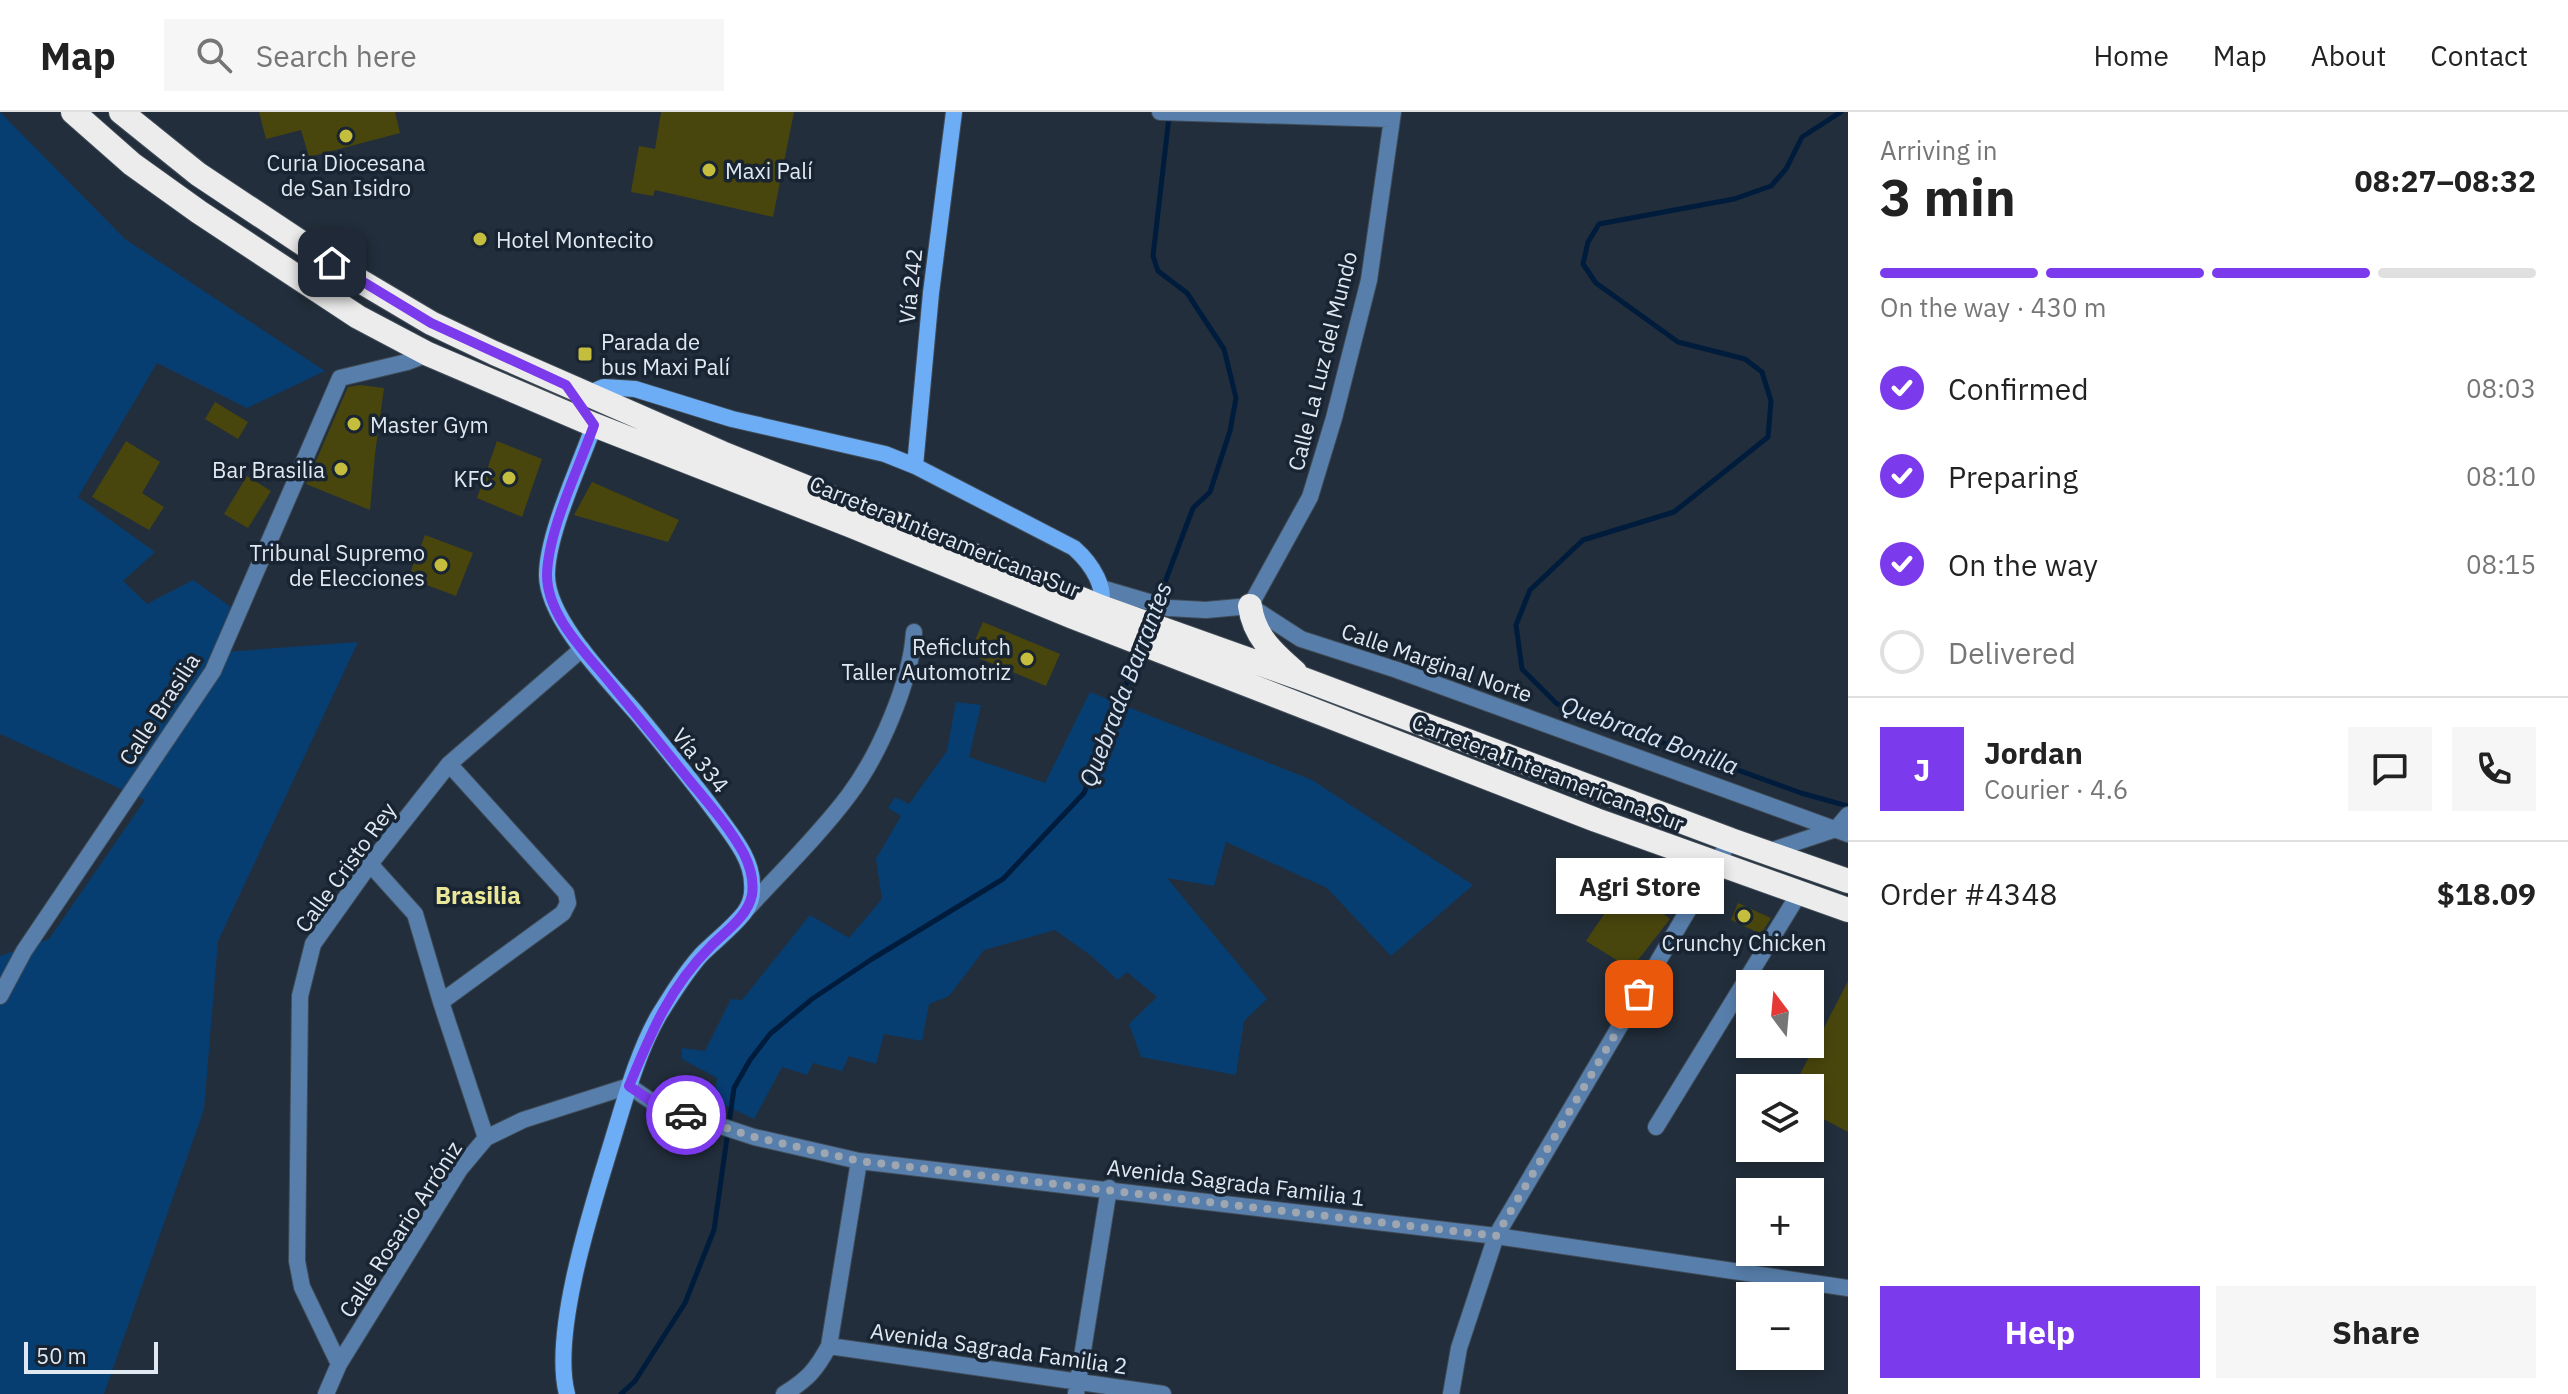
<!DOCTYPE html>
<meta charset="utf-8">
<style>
body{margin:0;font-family:"IBM Plex Sans",sans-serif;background:#f6f6f6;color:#222;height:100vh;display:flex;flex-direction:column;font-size:30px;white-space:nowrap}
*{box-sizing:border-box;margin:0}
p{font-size:26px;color:#767676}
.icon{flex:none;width:44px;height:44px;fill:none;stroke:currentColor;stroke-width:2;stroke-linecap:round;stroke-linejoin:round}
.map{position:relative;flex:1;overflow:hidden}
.panel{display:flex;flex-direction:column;background:#fff;width:720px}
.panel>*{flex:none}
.needle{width:52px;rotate:344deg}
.tools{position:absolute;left:1736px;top:858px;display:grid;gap:16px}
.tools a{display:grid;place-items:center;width:88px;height:88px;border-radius:0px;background:#fff;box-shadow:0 4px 12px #0003;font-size:40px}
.scale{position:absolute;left:24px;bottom:20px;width:134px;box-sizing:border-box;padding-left:8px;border:4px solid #e0e8f1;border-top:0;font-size:22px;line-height:28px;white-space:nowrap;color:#e0e8f1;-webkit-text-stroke:6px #182431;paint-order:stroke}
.pin{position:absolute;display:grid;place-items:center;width:68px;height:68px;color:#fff;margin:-34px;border-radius:16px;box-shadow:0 4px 12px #0006}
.courier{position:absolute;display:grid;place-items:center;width:80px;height:80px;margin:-40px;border:6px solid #7c3aed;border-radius:50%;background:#fff;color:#222;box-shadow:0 2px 10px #0007}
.bubble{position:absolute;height:56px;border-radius:0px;background:#fff;box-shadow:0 4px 12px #0003;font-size:26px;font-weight:700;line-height:56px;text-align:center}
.summary em{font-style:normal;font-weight:700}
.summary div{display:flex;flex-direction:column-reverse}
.summary{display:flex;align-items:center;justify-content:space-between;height:136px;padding:0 32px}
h1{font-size:52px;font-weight:700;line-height:60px}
.bar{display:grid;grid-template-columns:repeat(4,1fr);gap:12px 8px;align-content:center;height:96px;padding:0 32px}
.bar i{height:10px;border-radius:6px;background:#e0e0e0}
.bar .active{background:#7c3aed}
.bar p{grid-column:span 4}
.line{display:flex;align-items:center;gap:20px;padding:0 32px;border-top:2px solid #e0e0e0}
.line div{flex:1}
.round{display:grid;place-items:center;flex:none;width:84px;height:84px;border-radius:0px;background:#f6f6f6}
ol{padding:0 32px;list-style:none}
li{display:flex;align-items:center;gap:24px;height:88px}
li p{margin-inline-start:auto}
li .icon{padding:8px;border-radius:50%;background:#7c3aed;color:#fff;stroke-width:4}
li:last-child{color:#767676}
li i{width:44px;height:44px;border:4px solid #e0e0e0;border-radius:50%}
.primary-button{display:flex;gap:16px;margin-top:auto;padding:16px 32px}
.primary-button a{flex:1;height:92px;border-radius:0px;background:#7c3aed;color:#fff;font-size:32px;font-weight:700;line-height:92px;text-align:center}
.primary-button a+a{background:#f6f6f6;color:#222}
header{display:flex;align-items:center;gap:48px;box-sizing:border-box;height:112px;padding:0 40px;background:#fff;border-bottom:2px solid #e0e0e0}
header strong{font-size:38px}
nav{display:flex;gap:44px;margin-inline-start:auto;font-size:28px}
.search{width:560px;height:72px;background:#f6f6f6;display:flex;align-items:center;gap:20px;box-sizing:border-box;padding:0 28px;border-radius:0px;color:#767676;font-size:30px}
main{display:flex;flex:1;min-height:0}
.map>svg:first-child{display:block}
</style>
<header>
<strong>Map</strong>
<div class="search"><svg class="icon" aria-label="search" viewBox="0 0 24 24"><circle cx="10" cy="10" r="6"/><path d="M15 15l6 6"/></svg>Search here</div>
<nav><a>Home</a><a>Map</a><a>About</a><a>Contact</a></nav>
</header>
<main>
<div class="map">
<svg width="1848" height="1282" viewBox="0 0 1848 1282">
<rect width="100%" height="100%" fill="#222e3b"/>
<!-- green -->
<path fill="#073e72" d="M0,0L125,127L325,259L247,296L157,251L78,385L155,440L123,469L147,492L193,468L231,495L212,541L358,530L218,829L204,997L104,1282H0V844L49,827L145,688L0,622Z
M1090,580L1312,668L1473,773L1391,844L1327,776L1226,730L1214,774L1167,766L1267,887L1244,909L1236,963L1141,945L1129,912L1157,885L1127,860L1118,868L1090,843L1055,818L984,838L949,884L929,892L922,929L884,922L876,952L849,944L842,959L813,951L807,963L782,955L754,1007L714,988L717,966L682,947V936L705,939L731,887L742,888L810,803L849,826L882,787L876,747L901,704L888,696L895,685L909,692L947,639L956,590L981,593L969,645L1045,671Z"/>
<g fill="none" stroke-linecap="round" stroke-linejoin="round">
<!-- stream -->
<path stroke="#001c3d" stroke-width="5" d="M1841,0L1802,25L1786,57L1771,74L1734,87L1599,112L1588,130L1583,152L1596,171L1678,230L1745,247L1762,260L1771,289L1768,325L1674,400L1583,428L1530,478L1516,513L1522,557L1557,592L1801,681L1848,694
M1151,507L1193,396L1210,380L1230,319L1236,286L1224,237L1187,181L1158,159L1153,144L1169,5
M621,1282L635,1269L685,1191L714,1118L734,976L750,948L770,922L812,887L872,847L1003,767L1084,681L1139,539"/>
</g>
<!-- building -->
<path fill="#49460d" d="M259,0H395L400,21L309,45L301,18L266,27Z
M661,0H794L773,105L655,78L653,84L631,80L639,34L655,37Z
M360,273L384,276L375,342L370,398L306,372L348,275Z
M215,290L248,310L238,327L205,307Z
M126,329L160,350L142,381L164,395L149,418L92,385Z
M497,329L542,347L522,405L477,386Z
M247,364L271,379L248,416L224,402Z
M592,370L679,408L668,430L574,403Z
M425,423L473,441L456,484L408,466Z
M983,510L1060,542L1046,574L969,542Z
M1632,777L1670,807L1631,857L1586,829L1615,786L1624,790Z
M1738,791L1771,806L1761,822L1731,808Z
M1848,869V1020L1810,1000V976H1793Z"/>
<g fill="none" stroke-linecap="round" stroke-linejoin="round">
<defs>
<path id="street" d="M1160,0L1391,7
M1101,476L1169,496L1206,498L1250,494L1301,527L1397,558L1848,722
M1250,494L1310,385L1334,306L1369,168L1393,0
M1767,740L1836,717L1848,703
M370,752L415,802L441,890L486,1026
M747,797C780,761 820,722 849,683C879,643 911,570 914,520
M0,884L24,839L213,559L340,266L407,250L428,242
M441,890L563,801L568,791L566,781L449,652
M1656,1015L1800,780
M829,1234L1163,1282
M339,1252L302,1175L297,1149L300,884L313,832L370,752L449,652L582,537
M326,1282L339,1252L460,1057L486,1026L523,1008L629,974L657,993L754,1025L859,1049L1496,1124L1848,1176
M784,1282C808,1267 816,1258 829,1234L859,1049
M1076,1282L1109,1076
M1451,1282L1459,1236L1496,1124L1716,751L1731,728"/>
<path id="secondary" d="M587,282L604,275L635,277L732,307L885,342L915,354L1074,436C1091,451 1110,478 1098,500
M915,354L931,181L954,0
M567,1282C551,1221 592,1095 611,1033C624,991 637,941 659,903C672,882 685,861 701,843C715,829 732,816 744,801C750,793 753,782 752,772C752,748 734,726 721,708C695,672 666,637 638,603C610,570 547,508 547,463C547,422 580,353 594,313"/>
<path id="highway" d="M73,0L132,52L199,100L358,205L428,242L594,313L852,414L1073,505L1596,708L1848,798
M121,0L198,62L350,163L431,211L494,241L722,341L1101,495L1303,567L1731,728L1848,769
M1250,494C1254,524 1273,541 1295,560"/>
</defs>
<!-- street casing -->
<use href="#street" stroke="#404c58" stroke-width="18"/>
<!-- secondary casing -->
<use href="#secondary" stroke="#404c58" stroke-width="18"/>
<!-- highway casing -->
<use href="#highway" stroke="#404c58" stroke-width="26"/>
<!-- street -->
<use href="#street" stroke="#587fac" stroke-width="16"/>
<!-- secondary -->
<use href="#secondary" stroke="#6dadf6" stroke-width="16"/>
<!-- highway -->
<use href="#highway" stroke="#ececec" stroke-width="24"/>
</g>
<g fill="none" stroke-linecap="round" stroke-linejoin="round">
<!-- done -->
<path stroke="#9ea7b1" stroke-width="8" stroke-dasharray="0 14.4" d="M686,1003L754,1025L859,1049L1496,1124L1639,882"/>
<!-- route -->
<path stroke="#7c3aed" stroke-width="10" d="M332,151L431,211L566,273L594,313C579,356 548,418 547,463C547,500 580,535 602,561C632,597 661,633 690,669C709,692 730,716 744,742C750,754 754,769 752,783C748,804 725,820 711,834C669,876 651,921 629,974L657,993L686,1003"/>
</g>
<!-- markers -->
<g fill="#c4bd3e" stroke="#182431" stroke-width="3">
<circle cx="346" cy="24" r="8"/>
<circle cx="709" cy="58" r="8"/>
<circle cx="480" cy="127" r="8"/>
<rect x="577" y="234" width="16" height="16" rx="4"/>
<circle cx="354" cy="312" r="8"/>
<circle cx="341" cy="357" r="8"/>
<circle cx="509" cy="366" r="8"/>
<circle cx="441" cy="453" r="8"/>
<circle cx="1027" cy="547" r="8"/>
<circle cx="1744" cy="804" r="8"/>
</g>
<g text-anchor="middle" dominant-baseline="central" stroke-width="7" stroke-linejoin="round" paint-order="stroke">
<!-- poi labels -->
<g font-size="22" fill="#e0e8f1" stroke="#182431" text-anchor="start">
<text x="346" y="50" text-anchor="middle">Curia Diocesana<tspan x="346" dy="25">de San Isidro</tspan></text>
<text x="725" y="58">Maxi Palí</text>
<text x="496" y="127">Hotel Montecito</text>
<text x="601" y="229">Parada de<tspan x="601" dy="25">bus Maxi Palí</tspan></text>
<text x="370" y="312">Master Gym</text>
<text x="325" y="357" text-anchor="end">Bar Brasilia</text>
<text x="493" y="366" text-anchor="end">KFC</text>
<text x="425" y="440" text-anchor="end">Tribunal Supremo<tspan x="425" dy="25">de Elecciones</tspan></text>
<text x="1011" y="534" text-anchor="end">Reficlutch<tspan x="1011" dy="25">Taller Automotriz</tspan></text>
<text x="1744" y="830" text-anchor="middle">Crunchy Chicken</text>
</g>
<!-- street labels -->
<g font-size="22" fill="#e0e8f1" stroke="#182431">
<text transform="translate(910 174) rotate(-84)">Vía 242</text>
<text transform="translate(1322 249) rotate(-76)">Calle La Luz del Mundo</text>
<text transform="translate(945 424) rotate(22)">Carretera Interamericana Sur</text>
<text transform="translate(1437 550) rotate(19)">Calle Marginal Norte</text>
<text transform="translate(159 597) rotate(-57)">Calle Brasilia</text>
<text transform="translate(701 648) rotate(51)">Vía 334</text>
<text transform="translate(1548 660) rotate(21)">Carretera Interamericana Sur</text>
<text transform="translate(345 755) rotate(-54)">Calle Cristo Rey</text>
<text transform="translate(1236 1070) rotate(7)">Avenida Sagrada Familia 1</text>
<text transform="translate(400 1117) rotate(-57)">Calle Rosario Arróniz</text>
<text transform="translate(999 1236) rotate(8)">Avenida Sagrada Familia 2</text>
</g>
<!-- water labels -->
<g font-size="24" font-style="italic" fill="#d4e4f6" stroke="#182431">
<text transform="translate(1125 572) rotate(-69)">Quebrada Barrantes</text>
<text transform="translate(1650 623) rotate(20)">Quebrada Bonilla</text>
</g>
<!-- neighbourhood labels -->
<g font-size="24" font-weight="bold" fill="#ebe798" stroke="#182431">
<text x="478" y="783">Brasilia</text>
</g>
</g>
</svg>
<div class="tools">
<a><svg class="needle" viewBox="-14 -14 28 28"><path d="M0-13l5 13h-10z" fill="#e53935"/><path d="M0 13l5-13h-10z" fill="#767676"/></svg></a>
<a><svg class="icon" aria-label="layers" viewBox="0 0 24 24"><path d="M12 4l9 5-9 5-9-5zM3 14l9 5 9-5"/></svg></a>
<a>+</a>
<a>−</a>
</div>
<div class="scale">50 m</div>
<div class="pin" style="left:1639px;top:882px;background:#ea580c"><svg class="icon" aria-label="bag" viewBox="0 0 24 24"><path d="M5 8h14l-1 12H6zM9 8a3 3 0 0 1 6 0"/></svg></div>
<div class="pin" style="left:332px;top:151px;background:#1f2937"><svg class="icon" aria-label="home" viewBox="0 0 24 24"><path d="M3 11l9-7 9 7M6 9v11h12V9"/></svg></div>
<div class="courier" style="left:686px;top:1003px"><svg class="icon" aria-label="car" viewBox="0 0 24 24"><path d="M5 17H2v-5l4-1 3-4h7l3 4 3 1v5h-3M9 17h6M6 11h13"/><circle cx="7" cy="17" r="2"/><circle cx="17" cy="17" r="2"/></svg></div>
<div class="bubble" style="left:1556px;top:746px;width:168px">Agri Store</div>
</div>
<section class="panel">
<div class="summary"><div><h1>3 min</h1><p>Arriving in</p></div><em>08:27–08:32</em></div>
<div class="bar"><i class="active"></i><i class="active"></i><i class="active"></i><i></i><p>On the way · 430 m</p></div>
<ol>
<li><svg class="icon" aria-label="check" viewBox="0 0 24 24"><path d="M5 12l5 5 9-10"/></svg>Confirmed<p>08:03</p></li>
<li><svg class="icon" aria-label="check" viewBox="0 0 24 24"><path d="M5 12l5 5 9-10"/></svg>Preparing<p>08:10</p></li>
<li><svg class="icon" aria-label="check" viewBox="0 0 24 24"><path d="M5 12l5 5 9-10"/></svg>On the way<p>08:15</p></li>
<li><i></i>Delivered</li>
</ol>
<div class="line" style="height:144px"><b class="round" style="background:#7c3aed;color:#fff">J</b><div><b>Jordan</b><p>Courier · 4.6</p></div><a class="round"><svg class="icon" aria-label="chat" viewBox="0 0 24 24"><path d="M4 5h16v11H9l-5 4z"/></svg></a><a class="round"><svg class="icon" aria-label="phone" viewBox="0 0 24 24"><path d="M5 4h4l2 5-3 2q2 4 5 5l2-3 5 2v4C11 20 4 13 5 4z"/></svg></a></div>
<div class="line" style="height:104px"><div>Order #4348</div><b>$18.09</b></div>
<div class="primary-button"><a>Help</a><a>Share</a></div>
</section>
</main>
